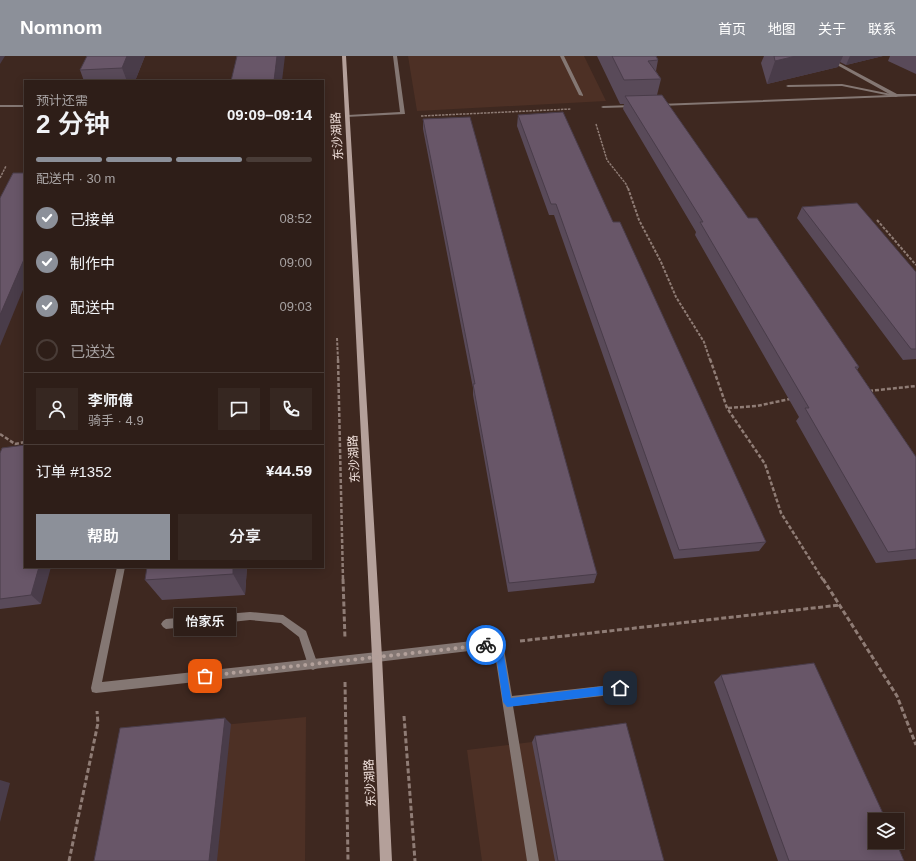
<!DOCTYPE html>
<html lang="zh">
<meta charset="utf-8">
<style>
body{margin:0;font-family:Arial,"Noto Sans SC",sans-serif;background:#362721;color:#f1f3f6;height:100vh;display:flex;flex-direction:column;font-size:15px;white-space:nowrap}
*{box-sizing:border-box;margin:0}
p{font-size:13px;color:#a7a2a2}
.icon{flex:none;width:22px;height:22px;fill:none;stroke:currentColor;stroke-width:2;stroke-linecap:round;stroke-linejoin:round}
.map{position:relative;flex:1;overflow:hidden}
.sheet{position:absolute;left:24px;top:24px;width:300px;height:488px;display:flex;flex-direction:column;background:#2e1e18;border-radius:0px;box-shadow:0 2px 10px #0003,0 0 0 1px #493c37}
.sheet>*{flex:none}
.fabs{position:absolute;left:868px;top:757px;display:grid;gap:8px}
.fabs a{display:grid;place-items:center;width:36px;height:36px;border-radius:0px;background:#2e1e18;box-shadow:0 2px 10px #0003,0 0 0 1px #493c37;font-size:20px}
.pin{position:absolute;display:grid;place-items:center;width:34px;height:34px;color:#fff;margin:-17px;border-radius:8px;box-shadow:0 2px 6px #0006}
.courier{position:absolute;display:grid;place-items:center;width:40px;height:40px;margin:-20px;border:3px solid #1a73e8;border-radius:50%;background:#fff;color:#222;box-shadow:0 1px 5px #0007}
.bubble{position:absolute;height:28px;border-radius:0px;background:#2e1e18;box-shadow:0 2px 10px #0003,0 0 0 1px #493c37;font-size:13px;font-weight:600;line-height:28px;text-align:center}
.headline em{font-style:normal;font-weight:600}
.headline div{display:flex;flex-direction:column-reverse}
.headline{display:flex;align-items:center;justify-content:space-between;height:68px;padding:0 12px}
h1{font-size:26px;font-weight:600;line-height:30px}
.bar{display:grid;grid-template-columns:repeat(4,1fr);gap:6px 4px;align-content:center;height:48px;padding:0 12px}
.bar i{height:5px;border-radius:3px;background:#493c37}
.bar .current{background:#8c9099}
.bar p{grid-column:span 4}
.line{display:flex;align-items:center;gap:10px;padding:0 12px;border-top:1px solid #493c37}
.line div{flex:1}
.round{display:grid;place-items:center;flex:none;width:42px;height:42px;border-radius:0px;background:#362721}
ol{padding:0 12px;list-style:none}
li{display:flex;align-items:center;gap:12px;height:44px}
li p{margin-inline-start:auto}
li .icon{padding:4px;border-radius:50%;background:#8c9099;color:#fff;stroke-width:4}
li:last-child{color:#a7a2a2}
li i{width:22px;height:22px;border:2px solid #493c37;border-radius:50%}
.action{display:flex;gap:8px;margin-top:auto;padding:8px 12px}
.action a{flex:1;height:46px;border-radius:0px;background:#8c9099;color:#fff;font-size:16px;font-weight:600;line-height:46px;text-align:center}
.action a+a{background:#362721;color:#f1f3f6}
header{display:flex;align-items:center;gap:24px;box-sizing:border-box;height:56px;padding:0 20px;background:#8c9099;color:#fff}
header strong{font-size:19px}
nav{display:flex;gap:22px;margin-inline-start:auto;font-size:14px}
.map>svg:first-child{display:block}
</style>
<header>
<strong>Nomnom</strong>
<nav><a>首页</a><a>地图</a><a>关于</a><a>联系</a></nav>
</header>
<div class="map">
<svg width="916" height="805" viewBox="0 0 916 805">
<rect width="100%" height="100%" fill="#3e2820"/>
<!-- built -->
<path fill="#4d3025" d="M408,0H584L606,45L417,55Z
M306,661L305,805H105L130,678Z
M532,686L657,805H482L467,694Z"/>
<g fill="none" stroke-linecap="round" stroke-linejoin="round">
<!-- path-far3 -->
<path stroke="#8f7c75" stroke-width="1.5" stroke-dasharray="2.5 1" stroke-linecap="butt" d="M421,60L571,53
M596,68L607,104L626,128L628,133
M0,122L6,110"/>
<!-- path-far2 -->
<path stroke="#8f7c75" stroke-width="2" stroke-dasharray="3 1.5" stroke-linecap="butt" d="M628,132L639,164L661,206L676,241L704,286L710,304
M877,164L916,209
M337,282L338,304"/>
<!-- path-far1 -->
<path stroke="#8f7c75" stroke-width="2.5" stroke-dasharray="4 2" stroke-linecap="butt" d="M338,303L343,524
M710,303L727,352L765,408L781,457L823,524
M869,335L916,330
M728,352L757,350L790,343
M0,378L15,388L25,386"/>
<!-- path -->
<path stroke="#8f7c75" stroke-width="3" stroke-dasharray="5 2.5" stroke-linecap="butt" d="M343,523L345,583
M823,523L897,640L916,689
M520,585L840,549
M345,626L348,805
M404,660L415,805
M69,805L98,667L97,655"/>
<!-- lane -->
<path fill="#847773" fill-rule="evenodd" d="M393,0H397L405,58L346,61V60L348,59L400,56Z
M560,0H564L583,39V40L579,39Z
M842,28L896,39L898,40L896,41L842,30L788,31L786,30L788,29Z
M250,556L283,559L306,575L318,609L317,612L313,614L309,612L299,581L281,567L250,564L166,573L163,571L161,568L163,565L166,563Z
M498,582L501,584L503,587L512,640L620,628L624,629L625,633L624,637L620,638L513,650L539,805H527L494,592L377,606L374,604L372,601L374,598L377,596Z"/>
<!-- street -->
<path fill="#847773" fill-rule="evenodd" d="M821,0H826L897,38H916V40L659,50L657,49L659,48L891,39Z
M0,49H25V51H0Z
M633,49L635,50V51L603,52L601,51L603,50Z
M117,511H125L102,626L377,596L380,598L382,601L380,604L377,606L96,637L92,636L91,632Z"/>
<!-- secondary -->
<path fill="#b4a09a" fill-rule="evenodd" d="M342,0H346L382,601L392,805H380L372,601Z"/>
</g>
<!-- wall -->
<path fill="#594a59" d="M145,0L135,25H84L80,14Z
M597,0H656L658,4L656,15L661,23L657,39L748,162L859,311L857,314L916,401V503L876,507L796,365L799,361L695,179L696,176L623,53L624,48H620Z
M764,0H883L846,9L840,6L838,11L767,28L761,7Z
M890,0H916V18L888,5Z
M518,59L613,166L766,486L759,495L674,503L554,159H549L517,70Z
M423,63L597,518L594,527L508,536L473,339V332L423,73Z
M802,151L916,216V303L903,304L797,162Z
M0,397L41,548L0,553Z
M247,511L245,539L162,544L145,524Z
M721,619L904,805H778L714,626Z
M535,680L664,805H555L532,686Z"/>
<!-- shaded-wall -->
<path fill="#493c49" d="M0,0H5L0,8Z
M127,0H145L135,25H127L122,12Z
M277,0H285L282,25H274Z
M796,0H843L838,11L767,28L775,5Z
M850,0H883L846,9Z
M25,201V229L0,290V259Z
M39,511H51L41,548L31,539Z
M233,511H247L245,539L233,518Z
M225,662L231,668L217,805H209Z
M0,724L10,727L0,766Z"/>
<!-- building -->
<path fill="#685668" stroke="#493c49" d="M87,0H127L122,12L80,14Z
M237,0H277L274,25H231Z
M612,0H656L658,4L648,5L661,23L624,24Z
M774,0H796L775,5Z
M662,39L748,162H757L859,311H855L916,401V493L888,496L805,352H809L700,166H703L625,40Z
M563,56L613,166H620L766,486L679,494L556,148H551L518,59Z
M470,61L597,518L509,527L473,328H475L423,63Z
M13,117H25V201L0,259V142Z
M857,147L916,216V293H911L802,151Z
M25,389V511H39L31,539L0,543V397L2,392Z
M147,511H233V518L145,524Z
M814,607L886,764H875V786H896L904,805H789L721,619Z
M225,662L209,805H94L120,672Z
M626,667L664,805H558L535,680Z"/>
<!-- route -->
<path fill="#1a73e8" d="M498,584L502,587L511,642L620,628L624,632L620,637L507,651L503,646L495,592L486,593L482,589L486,585Z"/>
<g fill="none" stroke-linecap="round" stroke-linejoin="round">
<!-- done -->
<path stroke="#b2a09a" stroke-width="4" stroke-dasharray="0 7.2" d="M205,620L486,589"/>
</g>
<g text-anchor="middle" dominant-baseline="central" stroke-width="3.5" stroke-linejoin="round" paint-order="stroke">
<!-- street labels -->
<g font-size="12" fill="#f0e0db" stroke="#3e2820">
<text transform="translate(337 80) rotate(-94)">东沙湖路</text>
<text transform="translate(354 403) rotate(-93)">东沙湖路</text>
<text transform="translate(370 727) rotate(-93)">东沙湖路</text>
</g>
</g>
</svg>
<div class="fabs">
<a><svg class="icon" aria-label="layers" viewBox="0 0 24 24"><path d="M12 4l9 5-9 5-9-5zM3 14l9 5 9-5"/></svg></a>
</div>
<div class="pin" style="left:205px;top:620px;background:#ea580c"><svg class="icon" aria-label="bag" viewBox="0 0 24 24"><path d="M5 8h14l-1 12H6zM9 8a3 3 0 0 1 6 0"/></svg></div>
<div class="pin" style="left:620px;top:632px;background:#1f2937"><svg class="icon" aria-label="home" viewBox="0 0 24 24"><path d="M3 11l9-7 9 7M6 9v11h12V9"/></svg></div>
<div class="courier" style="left:486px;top:589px"><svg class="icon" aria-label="bike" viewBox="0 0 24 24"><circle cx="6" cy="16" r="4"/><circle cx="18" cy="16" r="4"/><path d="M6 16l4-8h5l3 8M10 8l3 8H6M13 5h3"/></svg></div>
<div class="bubble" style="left:174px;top:552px;width:62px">怡家乐</div>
<section class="sheet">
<div class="headline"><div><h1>2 分钟</h1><p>预计还需</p></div><em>09:09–09:14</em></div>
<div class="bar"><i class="current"></i><i class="current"></i><i class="current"></i><i></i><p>配送中 · 30 m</p></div>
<ol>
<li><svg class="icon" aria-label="check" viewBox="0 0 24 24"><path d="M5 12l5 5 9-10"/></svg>已接单<p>08:52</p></li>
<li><svg class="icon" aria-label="check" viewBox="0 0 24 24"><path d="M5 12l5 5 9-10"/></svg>制作中<p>09:00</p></li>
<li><svg class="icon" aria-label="check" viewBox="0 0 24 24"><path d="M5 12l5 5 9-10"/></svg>配送中<p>09:03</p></li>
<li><i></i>已送达</li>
</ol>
<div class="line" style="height:72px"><a class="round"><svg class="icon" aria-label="person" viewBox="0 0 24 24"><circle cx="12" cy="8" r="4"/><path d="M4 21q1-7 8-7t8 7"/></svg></a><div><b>李师傅</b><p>骑手 · 4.9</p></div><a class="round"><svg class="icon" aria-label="chat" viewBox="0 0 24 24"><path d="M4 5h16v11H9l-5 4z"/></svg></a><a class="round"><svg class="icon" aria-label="phone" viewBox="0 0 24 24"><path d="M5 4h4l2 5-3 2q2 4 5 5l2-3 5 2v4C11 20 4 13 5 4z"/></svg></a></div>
<div class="line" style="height:52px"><div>订单 #1352</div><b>¥44.59</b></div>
<div class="action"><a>帮助</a><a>分享</a></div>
</section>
</div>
